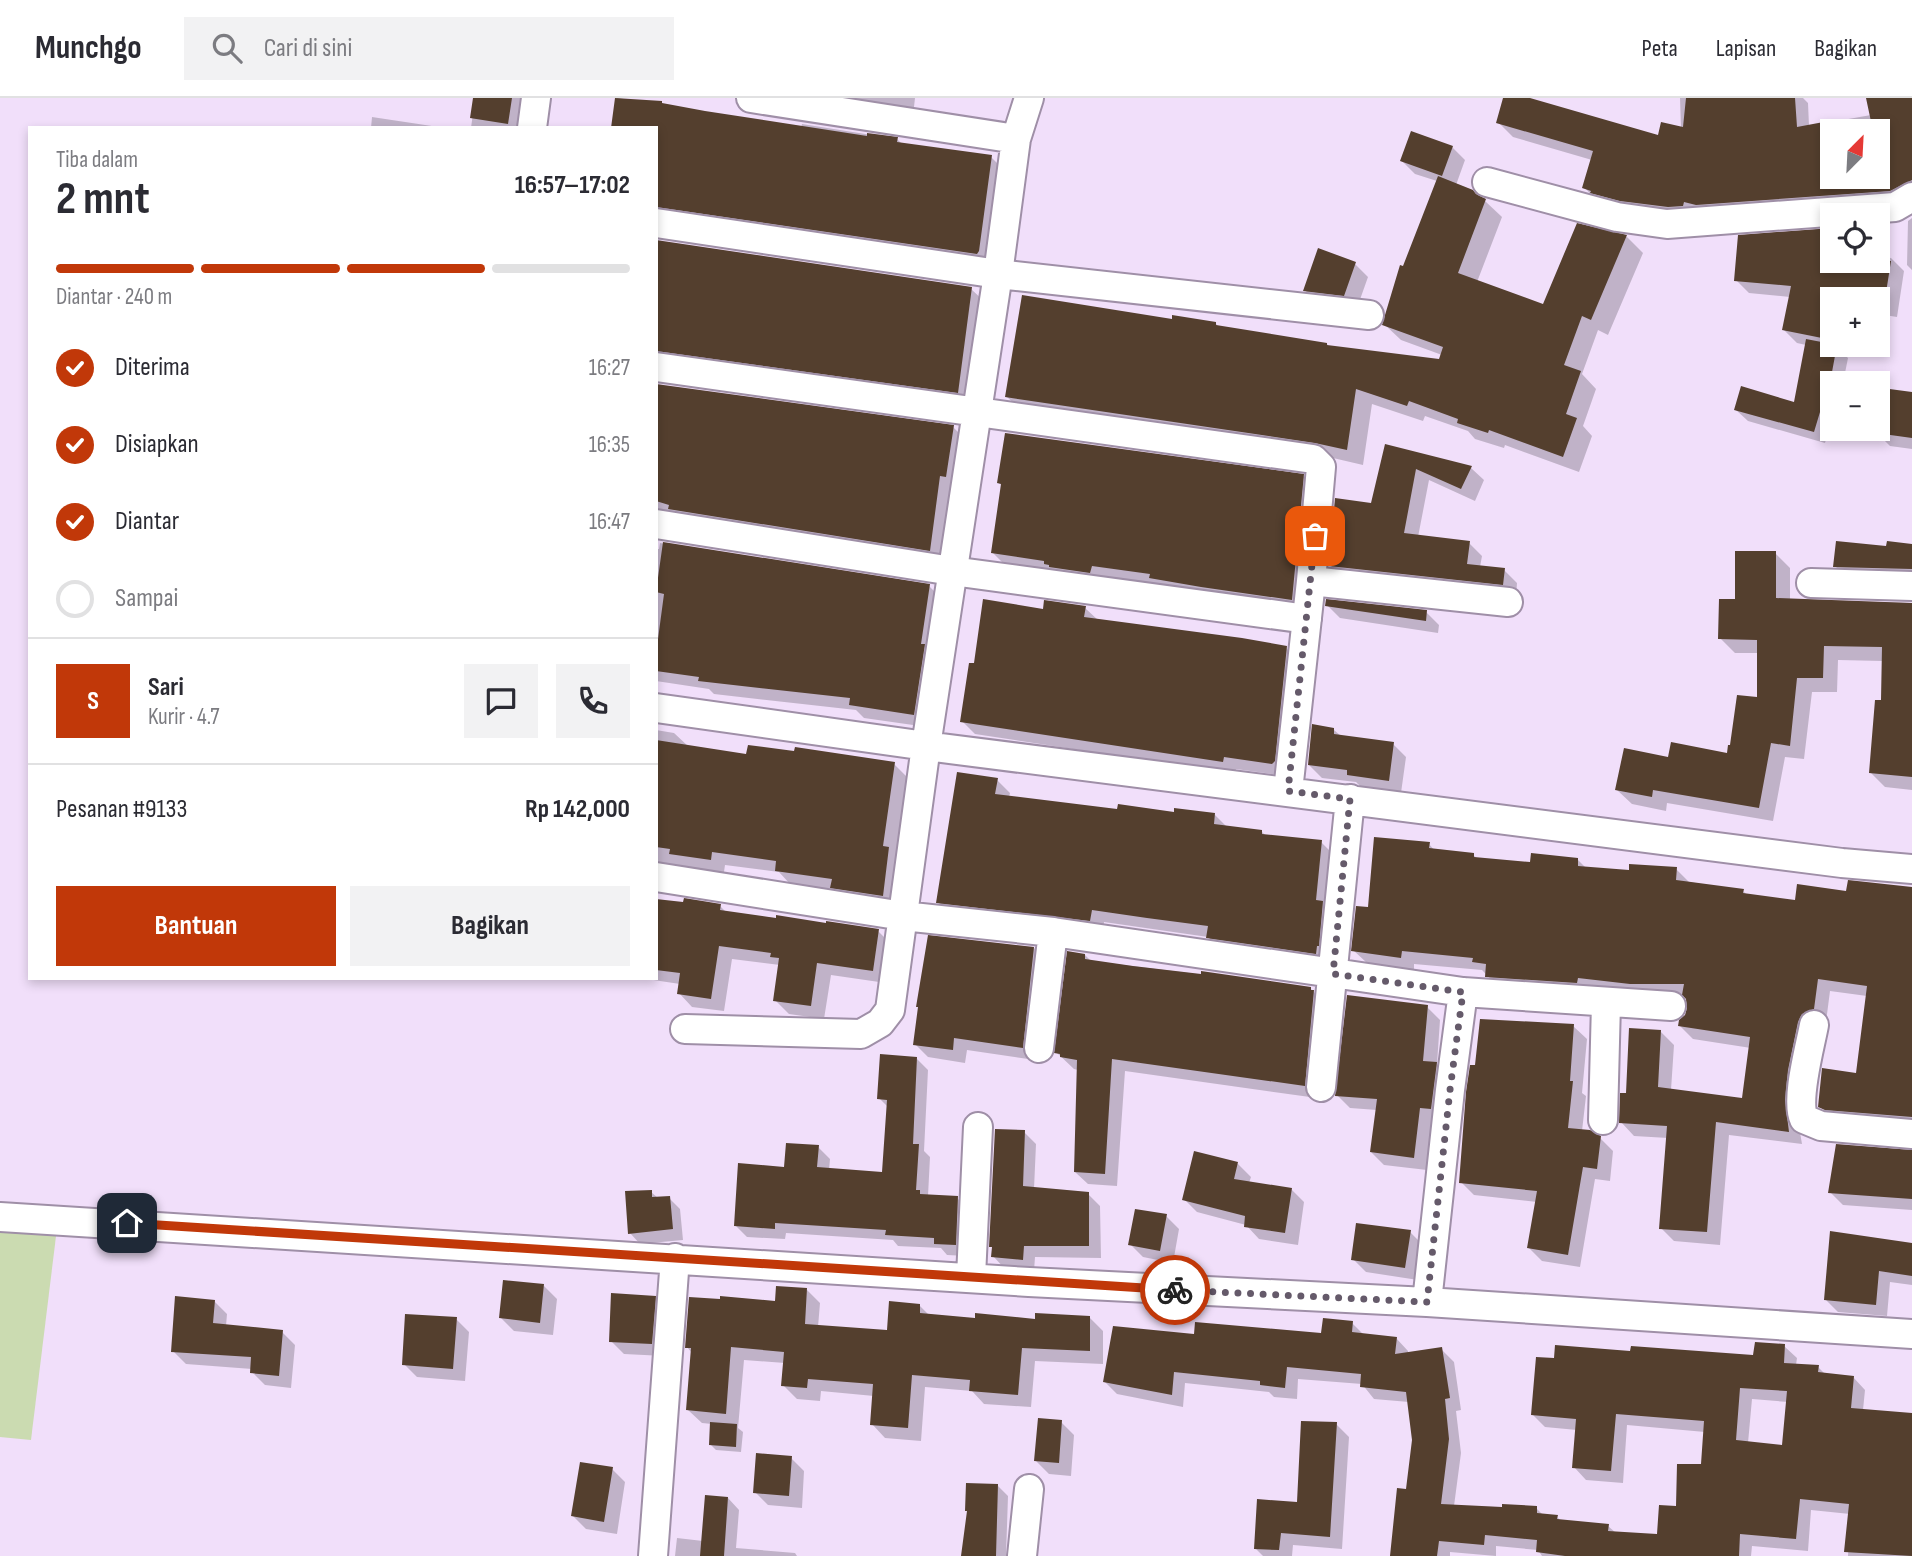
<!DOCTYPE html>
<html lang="id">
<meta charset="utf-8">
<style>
body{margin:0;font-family:"Sofia Sans Condensed",sans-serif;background:#f2f2f3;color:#2b2b33;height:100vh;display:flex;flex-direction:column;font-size:26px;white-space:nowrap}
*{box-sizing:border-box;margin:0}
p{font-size:23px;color:#7c7c81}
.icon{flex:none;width:38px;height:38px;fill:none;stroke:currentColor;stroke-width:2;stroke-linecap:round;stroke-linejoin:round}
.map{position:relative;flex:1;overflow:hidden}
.panel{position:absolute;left:28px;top:28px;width:630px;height:854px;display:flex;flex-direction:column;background:#fff;border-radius:0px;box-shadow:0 4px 10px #0003}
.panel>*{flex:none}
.needle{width:46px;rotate:24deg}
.fabs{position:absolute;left:1820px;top:21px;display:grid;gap:14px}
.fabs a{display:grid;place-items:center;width:70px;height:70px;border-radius:0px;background:#fff;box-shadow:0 4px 10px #0003;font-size:35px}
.pin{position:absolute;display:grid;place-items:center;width:60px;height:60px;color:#fff;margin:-30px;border-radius:14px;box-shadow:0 4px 10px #0006}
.courier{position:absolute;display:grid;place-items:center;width:70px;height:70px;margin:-35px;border:5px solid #c13809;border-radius:50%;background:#fff;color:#222;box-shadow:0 2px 9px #0007}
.summary em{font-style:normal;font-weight:700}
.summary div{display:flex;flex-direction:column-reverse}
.summary{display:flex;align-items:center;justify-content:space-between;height:119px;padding:0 28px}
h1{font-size:46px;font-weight:700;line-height:52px}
.bar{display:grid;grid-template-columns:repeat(4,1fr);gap:10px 7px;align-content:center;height:84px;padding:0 28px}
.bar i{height:9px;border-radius:5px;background:#e1e1e2}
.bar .selected{background:#c13809}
.bar p{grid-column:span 4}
.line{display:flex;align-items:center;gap:18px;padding:0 28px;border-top:2px solid #e1e1e2}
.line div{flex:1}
.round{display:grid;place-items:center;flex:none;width:74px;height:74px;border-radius:0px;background:#f2f2f3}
ol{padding:0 28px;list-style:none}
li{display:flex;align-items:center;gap:21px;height:77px}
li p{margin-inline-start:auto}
li .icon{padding:7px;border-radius:50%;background:#c13809;color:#fff;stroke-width:4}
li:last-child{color:#7c7c81}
li i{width:38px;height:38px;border:4px solid #e1e1e2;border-radius:50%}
.cta{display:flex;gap:14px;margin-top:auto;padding:14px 28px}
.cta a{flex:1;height:80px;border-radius:0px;background:#c13809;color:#fff;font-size:28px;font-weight:700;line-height:80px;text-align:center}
.cta a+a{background:#f2f2f3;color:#2b2b33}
header{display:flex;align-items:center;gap:42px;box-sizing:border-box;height:98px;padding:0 35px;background:#fff;border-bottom:2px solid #e1e1e2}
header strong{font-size:33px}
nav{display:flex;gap:38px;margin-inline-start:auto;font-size:24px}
.search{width:490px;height:63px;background:#f2f2f3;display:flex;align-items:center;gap:18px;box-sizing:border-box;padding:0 24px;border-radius:0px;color:#7c7c81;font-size:26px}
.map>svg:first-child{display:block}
</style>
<header>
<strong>Munchgo</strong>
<div class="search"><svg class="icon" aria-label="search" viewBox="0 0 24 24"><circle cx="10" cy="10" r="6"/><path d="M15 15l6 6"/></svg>Cari di sini</div>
<nav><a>Peta</a><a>Lapisan</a><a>Bagikan</a></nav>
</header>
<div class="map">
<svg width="1912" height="1458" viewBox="0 0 1912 1458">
<rect width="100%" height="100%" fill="#f1dffa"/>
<!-- green -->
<path fill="#cbdbb1" d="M0,1127L57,1130L31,1342L0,1339Z"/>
<!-- shadow -->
<path fill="#0003" fill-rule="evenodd" d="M475,0H521L526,5L523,30H471Z
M617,0L801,30L802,26L897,41L902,46L991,59L1004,72L990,168L656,113V30H613Z
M818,0H915L913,18Z
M1505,0H1523L1660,39L1681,31L1680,0H1803L1808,5L1809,28L1871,17L1868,0H1912V102L1712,121L1598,104L1584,89L1592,62L1513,39L1498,24ZM1832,33H1878V79H1832Z
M372,19L445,30H371Z
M1452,49L1465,62L1456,87L1485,103L1502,119L1477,184L1544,209L1578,128L1627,139L1643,155L1608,237L1598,232L1582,276L1596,291L1583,328L1592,338L1579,374L1505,347L1504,350L1475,341L1468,333L1425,318L1423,323L1372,306L1363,367L1333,360L1027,317L1007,299L1173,223L1215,225L1219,229L1327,246L1329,249L1441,263L1442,257L1401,242L1384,226L1437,83L1415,76L1402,63Z
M1912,120V172L1907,167L1908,123Z
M1832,132V163H1878V158L1891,160L1904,173L1897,219L1878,216V201H1832V247H1840L1839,252L1848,260L1843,285H1832V321L1825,345L1748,323L1736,312L1795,306L1806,247L1797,245L1784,232L1790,199L1749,195L1736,182L1740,139Z
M656,147L971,191L985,204L971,307L656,271Z
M1355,166L1368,179L1357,210L1317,205L1305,192Z
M656,288L953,329L966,342L943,465L656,413Z
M1912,295V351L1890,348L1877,335Z
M1387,349L1471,370L1484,382L1475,403L1429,382L1418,439L1469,445L1482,458L1480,469L1504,472L1517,485L1516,499L1344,481L1331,468L1372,407Z
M1303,378L1316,391L1305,514L1006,468L993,455L1003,388L999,385Z
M660,445L929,488L942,501L927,629L864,620L856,612L714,596L709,591L656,583V451H659Z
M1912,448V483L1848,481L1835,468L1888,450Z
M1775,455L1790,470V502L1912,505V692L1885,689L1871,675L1883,604V563L1838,562L1837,594H1812L1804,661L1785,659L1773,723L1667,705L1666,713L1632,706L1617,692L1670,661L1728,657L1759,601V555H1735L1720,540L1737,503Z
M1327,507L1426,514L1439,527L1438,535L1340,520Z
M1085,510L1098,522L1286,550L1299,563L1286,678L1236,671L1235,676L975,636L962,623L975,567L1044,513Z
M656,632L674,635L689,649L748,658L894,666L908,680L897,759L902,764L896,811L846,803L835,792L790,786L779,774L725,767L724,774L656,765Z
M1334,632L1341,638L1393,646L1406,659L1401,695L1362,690L1356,684L1322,680L1309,667Z
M997,682L1010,695L1009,699L1119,713L1215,717L1227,729L1262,734L1266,738L1321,744L1334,757L1331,860L1221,852L1208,839L1104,824L1103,835L951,817L938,804Z
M1429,746L1435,753L1473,757L1478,761L1532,766L1578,762L1586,770L1631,774L1676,771L1689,784L1743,793L1747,797L1796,804L1848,794L1912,792V1031L1834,1022L1820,1008L1858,977L1867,898L1830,893L1826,924L1797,1017L1802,1046L1729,1037L1720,1147L1674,1143L1661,1130L1668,1040L1634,1038L1621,1024L1627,997L1660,933L1674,947L1671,992L1743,1002L1751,950L1693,941L1680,928L1687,918L1686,898L1500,891L1482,872L1414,866V872L1367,865L1353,852L1369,811Z
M656,803L720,808L726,814L878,833L891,846L886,885L831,877L824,921L789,916L775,902L780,867L732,861L724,913L692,909L679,895L680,886L640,880H656Z
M1034,850L1047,863L1035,962L967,952L965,965L928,959L915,946Z
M1085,857L1091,863L1310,890L1326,907L1317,1000L1125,973L1117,1088L1088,1086L1075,1074L1078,972L1074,971L1056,954Z
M1427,909L1440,922L1437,966L1449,978L1433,1023L1427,1072L1384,1067L1371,1054L1377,1012L1350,1010L1337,997Z
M1573,928L1587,941L1582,995L1586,998L1582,1033L1600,1040L1613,1053L1610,1083L1595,1081L1580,1169L1542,1163L1529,1150L1537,1104L1474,1097L1461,1084Z
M917,961L928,972L924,1053L930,1059L928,1098L957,1100L969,1112L967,1158L947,1157L941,1150L898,1148L893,1142L786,1135L785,1141L747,1139L735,1127L786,1071L818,1049L830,1061L829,1072L883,1076L888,1009L879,1000Z
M1024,1034L1036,1046L1034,1091L1088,1096L1100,1108L1101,1160L1035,1159L1034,1173L1005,1171L993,1158V1151L991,1148Z
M1912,1054V1112L1843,1107L1830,1094Z
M1195,1056L1238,1066L1251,1079L1249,1085L1291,1091L1304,1104L1298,1147L1259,1141L1246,1127L1197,1114L1184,1101Z
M651,1094L658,1100H669L680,1111L683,1142L640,1146L630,1135Z
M1166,1118L1179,1131L1173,1165L1143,1159L1130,1146Z
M1410,1134L1423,1147L1418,1182L1366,1174L1353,1161Z
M1912,1147V1187L1890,1184L1887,1218L1838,1214L1826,1202Z
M544,1188L557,1201L553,1237L514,1233L501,1220Z
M807,1192L820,1205L818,1229L888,1234L919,1207L930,1218L976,1222L1037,1223L1089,1219L1103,1233V1266L1035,1263L1031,1309L984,1306L972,1293L925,1289L921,1343L885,1340L872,1326L874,1298L821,1293L820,1303L797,1301L783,1287L785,1265L744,1262L738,1330L743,1334L741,1354L716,1352L710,1346L712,1326L702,1325L688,1312L692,1255L687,1249Z
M655,1200L668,1213L664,1258L624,1256L611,1243Z
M214,1203L227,1216L226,1228L282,1234L295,1247L291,1290L265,1287L252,1274V1271L186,1266L173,1253Z
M456,1221L469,1234L465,1283L417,1279L404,1266Z
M1352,1225L1364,1237L1396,1240L1408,1253V1256L1441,1251L1454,1264L1461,1312L1456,1313L1461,1355L1454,1408L1536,1410L1544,1418L1557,1419L1561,1423L1608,1428L1616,1435L1659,1438L1702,1368L1705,1334L1627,1327L1623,1385L1586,1382L1574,1369L1577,1332L1545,1329L1533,1317L1556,1262L1632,1254L1755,1259L1784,1248L1797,1260L1796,1267L1818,1269L1826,1277L1853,1279L1865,1292L1863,1312L1912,1317V1458H1848L1850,1416L1811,1412L1808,1453L1752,1448L1751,1458H1542L1538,1452L1496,1448V1458L1450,1454V1458H1392L1407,1393L1414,1342L1409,1304L1374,1301L1362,1286L1298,1281L1297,1301L1274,1299L1269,1294L1185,1285L1183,1309L1117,1296L1105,1284L1195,1238L1323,1237ZM1752,1301L1788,1304L1784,1349L1748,1345Z
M1061,1324L1074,1337L1071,1378L1049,1376L1036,1363Z
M1336,1326L1349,1339L1342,1451L1293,1447L1292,1458H1263L1255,1450L1299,1406Z
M791,1360L804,1373L802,1410L768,1407L755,1394Z
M612,1371L625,1384L617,1436L586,1431L573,1418Z
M998,1388L1008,1398L1006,1458H963Z
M728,1400L739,1412L736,1450L795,1455L797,1458H675L677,1440L703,1443Z"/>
<!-- building -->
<path fill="#543f2e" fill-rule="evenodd" d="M473,0H512L508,26L470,20Z
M615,0L662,3V5L705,13L867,38V35L898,39L897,44L992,57L979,153L977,156L656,109V30H611Z
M1503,0H1530L1658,37L1661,24L1683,29L1686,0H1795L1797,29L1829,23L1832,79H1878V33H1873L1866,0H1912V82L1890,93L1696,107L1684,104L1683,108L1668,109L1620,103L1590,95L1591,93L1582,90L1593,53L1496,25Z
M1411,33L1453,48L1442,78L1400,63Z
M1438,78L1473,92L1476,96L1486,101L1458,175L1543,206L1577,125L1627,137L1591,222L1582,218L1564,267L1581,273L1566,316L1577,320L1563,359L1489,332L1488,335L1457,325L1458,321L1409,303L1407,308L1356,291L1347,352L1315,345L1005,299L1022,197L1172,221V217L1216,224V227L1327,245V247L1439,261L1443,249L1382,227L1400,167L1403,168Z
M1832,130V163H1891L1885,201H1832L1827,241L1782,232L1791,188L1734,183L1738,137Z
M656,142L972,189L958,295L656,253Z
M1318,150L1356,164L1344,198L1303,193Z
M1806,241L1837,247L1832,274L1814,334L1734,312L1741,288L1794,304Z
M656,286L954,327L946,379L940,378L930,453L668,411L669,407L656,403Z
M1882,290L1912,294V340L1876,335Z
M1005,335L1304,376L1292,502L1201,489L1149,480L1150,476L1092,468L1090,475L1049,469V467L1044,466V463L991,455L1001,386L997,385Z
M1385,346L1472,368L1461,391L1416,371L1404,435L1470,443L1467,466L1505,470L1503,487L1329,468L1335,400L1371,405Z
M1836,443L1886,448L1887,443L1912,446V471L1833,469Z
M663,444L930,486L921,546H925L914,617L849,607L850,600L698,583L699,579L656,573V556L664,496L656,494Z
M1735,453H1776V500L1912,505V679L1869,675L1875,602H1881L1882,549L1824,548L1823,580H1797L1790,648L1771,645L1759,710L1653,692L1652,699L1615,692L1624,650L1668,659L1671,644L1727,655L1728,647H1730L1737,597L1757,599V542L1718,541L1719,501H1735Z
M983,501L1043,511L1044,502L1086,508L1084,519L1242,540L1287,548L1275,663L1272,666L1224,659L1223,664L960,624L969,565H974Z
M1326,501L1427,512L1426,523L1325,508Z
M1312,626L1334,630V636L1394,644L1389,683L1347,677V672L1308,667Z
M656,642L746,656L748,647L794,653L795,649L895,664L883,748L889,749L883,798L830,790L832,781L775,773L776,763L712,754L711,762L669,756L670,751L656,749Z
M957,674L998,680L995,696L1117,711L1118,706L1174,714V710L1215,715L1214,726L1262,732V736L1322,742L1316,802L1323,803L1319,848H1317L1316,856L1206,840L1208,828L1147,820L1092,812L1090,823L936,805Z
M1374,739L1430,744L1429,750L1474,755V759L1530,764L1531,755L1578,760V768L1629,772V766L1677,769L1676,782L1744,791L1743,795L1795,802L1797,786L1846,793L1848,782L1912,789V1019L1825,1012L1818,1009L1822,970L1856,975L1867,888L1818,881L1814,911L1802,916L1798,924L1788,972L1785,1002L1789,1034L1716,1024L1707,1134L1659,1131L1667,1028L1619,1025L1620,995H1626L1629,930L1661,932L1658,989L1742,1000L1750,939L1678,928L1679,922L1685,917L1687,910L1686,901L1682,897L1684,886H1630L1578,880L1577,885L1485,879L1486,866L1472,864L1473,860L1402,853L1401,860L1351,853L1356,808L1368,809Z
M684,800L721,806L720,812L776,820V817L826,825V823L879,831L873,873L817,865L811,908L773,903L779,860L770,859L771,855L719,848L711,901L677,896L680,875L656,872V801L683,804Z
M928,837L1034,849L1023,950L954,940L953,952L913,947L918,909H916Z
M1067,853L1085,856V861L1133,868L1201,876V873L1311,889V892H1314L1305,988L1112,961L1105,1076L1074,1074L1077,962L1060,959V956L1054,955Z
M1347,897L1428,907L1423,963L1437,964L1431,1011L1420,1010L1414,1060L1370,1054L1377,1001L1335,998Z
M1480,921L1574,926L1570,983H1573L1568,1030L1590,1032L1601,1038L1597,1071L1583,1069L1568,1157L1527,1150L1537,1093L1459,1085L1466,994L1470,967H1475Z
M880,956L917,959L913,1046H919L916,1092H920V1096L958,1098L956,1147L934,1146V1140L885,1137L886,1132L775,1125V1131L734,1128L738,1065L784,1069L786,1045L819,1047L817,1069L882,1074L887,1002L877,1001Z
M995,1031L1025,1032L1023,1088L1089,1094V1148H1024L1023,1162L991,1159L992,1149H989Z
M1836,1046L1912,1052V1101L1828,1095Z
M1194,1053L1238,1064L1234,1081L1292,1090L1285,1135L1244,1129L1245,1118L1182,1102Z
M652,1092V1099L670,1098L673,1131L628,1136L625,1093Z
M1135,1111L1167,1116L1160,1153L1128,1147Z
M1356,1125L1411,1132L1405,1170L1351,1162Z
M1830,1133L1912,1145V1178L1879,1173L1876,1207L1824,1202Z
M503,1182L544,1186L540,1225L499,1220Z
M776,1188L807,1190L805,1226L887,1232L889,1203L920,1206V1215L975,1220V1215L1035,1221V1215L1090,1218V1253L1022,1250L1018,1297L969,1293L970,1282L912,1277L908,1330L870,1327L873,1286L808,1281L807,1290L781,1288L784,1254L731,1249L726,1316L686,1312L691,1250H685L689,1199L720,1201V1198L775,1203Z
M611,1195L656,1198L652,1246L609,1244Z
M175,1198L215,1202L213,1225L283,1232L279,1278L250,1275L251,1259L171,1254Z
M405,1216L457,1219L453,1271L402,1267Z
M1323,1220L1353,1223L1352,1234L1397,1239L1395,1256L1442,1249L1450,1300L1445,1301L1449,1341L1441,1406L1502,1409V1406L1537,1408V1415L1558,1417L1557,1421L1609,1426L1608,1433L1657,1436L1659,1407L1676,1408L1677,1366H1701L1704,1323L1616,1316L1611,1373L1572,1370L1576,1321L1531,1317L1536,1259L1554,1260L1555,1247L1630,1253L1631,1248L1753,1257L1755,1244L1785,1246L1784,1265L1819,1267L1818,1274L1854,1278L1851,1310L1912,1315V1458L1844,1454L1849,1406L1800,1401L1796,1441L1740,1436L1739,1458H1565L1536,1454L1537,1442L1485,1437L1484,1447L1439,1443L1437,1458H1390L1397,1390L1406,1391L1412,1342L1406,1294L1360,1289L1361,1276L1287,1269L1285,1290L1260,1287V1283L1174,1274L1172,1297L1103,1284L1113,1228L1194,1236L1195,1224L1321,1235ZM1740,1290L1787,1293L1782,1347L1736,1342Z
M1038,1320L1062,1322L1059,1365L1034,1363Z
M1301,1323L1337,1324L1330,1439L1281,1435L1279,1452L1254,1451L1257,1401L1297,1404Z
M710,1324L737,1326L736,1349L709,1347Z
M756,1355L792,1358L789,1398L753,1395Z
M580,1364L613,1369L604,1424L571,1418Z
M966,1385L998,1386L996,1458H961L967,1413H965Z
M705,1397L728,1399L724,1458H700Z"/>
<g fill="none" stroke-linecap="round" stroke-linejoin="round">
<defs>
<path id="minor" d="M751,0L1016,41
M532,30L536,0
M1487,84L1617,119L1667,126L1895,109L1912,99
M656,125L998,176L1369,217
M656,269L1313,361L1321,369L1311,483L1288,693
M656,426L952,473L1307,521
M1311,483L1508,504
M1811,485L1912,488
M656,610L926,648L1842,765L1912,771
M656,779L903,818L1053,834L1463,894L1671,908
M1814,927C1810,949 1795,1002 1804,1021L1821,1028L1912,1036
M685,931L861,936L880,925L890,912L926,648L998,176L1016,41L1029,0
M1039,950L1053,834
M1321,989L1350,701
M1603,1022L1606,905
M0,1119L1029,1184L1427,1204L1912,1236
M971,1179L978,1029
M1427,1204L1450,992L1463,894
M653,1458L675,1160
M1022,1458L1029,1391"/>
</defs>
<!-- minor casing -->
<use href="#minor" stroke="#9f8fa7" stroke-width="32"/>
<!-- minor -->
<use href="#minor" stroke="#fff" stroke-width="28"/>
</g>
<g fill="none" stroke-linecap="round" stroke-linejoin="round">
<!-- done -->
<path stroke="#655a6a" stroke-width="7" stroke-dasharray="0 12.6" d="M1175,1192L1427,1204L1450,992L1463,894L1333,876L1350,701L1288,693L1315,438"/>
<!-- route -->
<path stroke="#c13809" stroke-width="9" d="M127,1125L1175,1192"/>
</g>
</svg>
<div class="fabs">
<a><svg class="needle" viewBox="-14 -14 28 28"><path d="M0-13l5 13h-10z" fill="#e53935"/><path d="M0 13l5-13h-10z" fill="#7c7c81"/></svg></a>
<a><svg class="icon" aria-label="locate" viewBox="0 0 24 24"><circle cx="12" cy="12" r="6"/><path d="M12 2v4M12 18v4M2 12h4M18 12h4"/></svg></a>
<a>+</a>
<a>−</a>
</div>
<div class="pin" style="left:1315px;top:438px;background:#ea580c"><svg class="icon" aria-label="bag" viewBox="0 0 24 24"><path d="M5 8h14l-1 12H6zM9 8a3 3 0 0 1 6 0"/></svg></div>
<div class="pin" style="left:127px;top:1125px;background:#1f2937"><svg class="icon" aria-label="home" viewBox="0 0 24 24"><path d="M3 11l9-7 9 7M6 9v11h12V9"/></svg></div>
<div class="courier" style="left:1175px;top:1192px"><svg class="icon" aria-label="bike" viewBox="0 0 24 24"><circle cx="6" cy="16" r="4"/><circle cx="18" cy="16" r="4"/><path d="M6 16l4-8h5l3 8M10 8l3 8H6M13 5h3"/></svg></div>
<section class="panel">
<div class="summary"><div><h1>2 mnt</h1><p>Tiba dalam</p></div><em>16:57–17:02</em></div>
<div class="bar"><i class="selected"></i><i class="selected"></i><i class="selected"></i><i></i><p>Diantar · 240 m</p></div>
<ol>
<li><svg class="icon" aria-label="check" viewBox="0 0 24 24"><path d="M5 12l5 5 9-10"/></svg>Diterima<p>16:27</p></li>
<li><svg class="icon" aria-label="check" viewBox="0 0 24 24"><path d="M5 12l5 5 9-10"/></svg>Disiapkan<p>16:35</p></li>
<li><svg class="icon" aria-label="check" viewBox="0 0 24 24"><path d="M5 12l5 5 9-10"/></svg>Diantar<p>16:47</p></li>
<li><i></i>Sampai</li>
</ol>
<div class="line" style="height:126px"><b class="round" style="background:#c13809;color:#fff">S</b><div><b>Sari</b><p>Kurir · 4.7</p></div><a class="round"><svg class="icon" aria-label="chat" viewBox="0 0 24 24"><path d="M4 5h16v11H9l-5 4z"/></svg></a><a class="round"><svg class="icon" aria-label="phone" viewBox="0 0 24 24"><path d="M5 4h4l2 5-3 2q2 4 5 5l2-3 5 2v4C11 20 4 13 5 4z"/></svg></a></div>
<div class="line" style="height:91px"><div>Pesanan #9133</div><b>Rp 142,000</b></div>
<div class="cta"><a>Bantuan</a><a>Bagikan</a></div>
</section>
</div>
